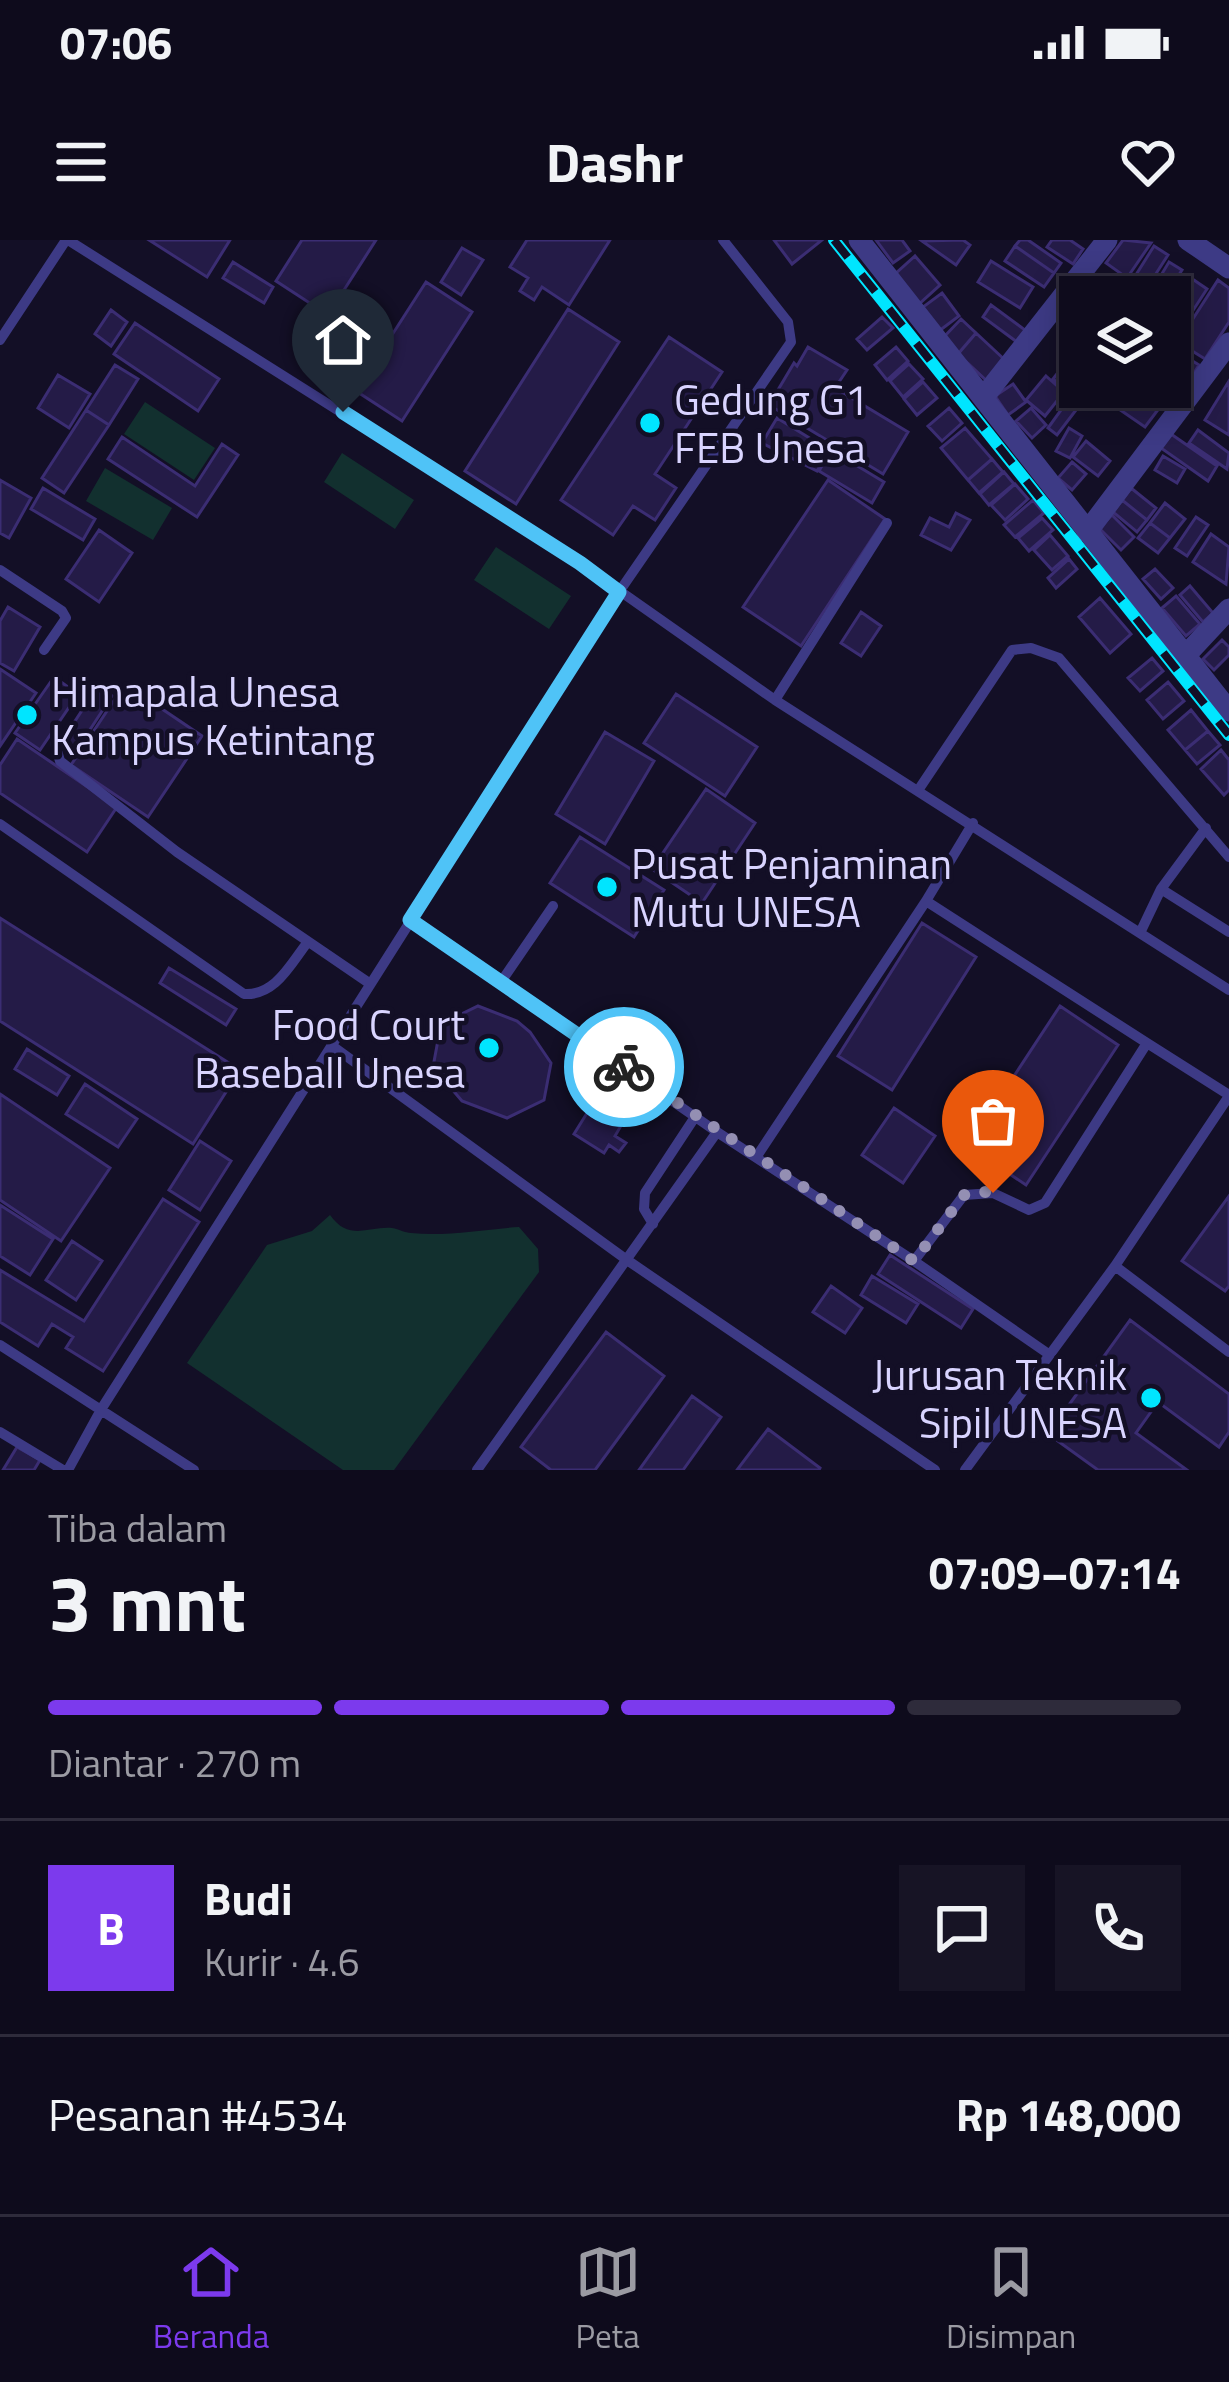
<!DOCTYPE html>
<html lang="id">
<meta charset="utf-8">
<style>
body{margin:0;font-family:"Titillium Web",sans-serif;background:#171425;color:#f1f3f6;height:100vh;display:flex;flex-direction:column;font-size:45px;white-space:nowrap}
*{box-sizing:border-box;margin:0}
p{font-size:39px;color:#9b9ba3}
.icon{flex:none;width:66px;height:66px;fill:none;stroke:currentColor;stroke-width:2;stroke-linecap:round;stroke-linejoin:round}
.map{position:relative;height:1230px;overflow:hidden}
.drawer{display:flex;flex-direction:column;background:#0e0b1c;flex:1}
.drawer>*{flex:none}
.controls{position:absolute;left:1059px;top:36px;display:grid;gap:24px}
.controls a{display:grid;place-items:center;width:132px;height:132px;border-radius:0px;background:#0e0b1c;box-shadow:0 6px 30px #0003,0 0 0 3px #2e2b3b;font-size:60px}
.pin{position:absolute;display:grid;place-items:center;width:102px;height:102px;color:#fff;margin:-123px -51px;border-radius:50% 50% 50% 0;rotate:-45deg;box-shadow:0 0 12px #0007}
.pin .icon{rotate:45deg}
.courier{position:absolute;display:grid;place-items:center;width:120px;height:120px;margin:-60px;border:9px solid #4fc3f7;border-radius:50%;background:#fff;color:#222;box-shadow:0 3px 15px #0007}
.headline em{font-style:normal;font-weight:700}
.headline div{display:flex;flex-direction:column-reverse}
.headline{display:flex;align-items:center;justify-content:space-between;height:204px;padding:0 48px}
h1{font-size:78px;font-weight:700;line-height:90px}
.bar{display:grid;grid-template-columns:repeat(4,1fr);gap:18px 12px;align-content:center;height:144px;padding:0 48px}
.bar i{height:15px;border-radius:9px;background:#2e2b3b}
.bar .active{background:#7c3aed}
.bar p{grid-column:span 4}
.line{display:flex;align-items:center;gap:30px;padding:0 48px;border-top:3px solid #2e2b3b}
.line div{flex:1}
.round{display:grid;place-items:center;flex:none;width:126px;height:126px;border-radius:0px;background:#171425}
.status{display:flex;justify-content:space-between;align-items:center;height:84px;padding:0 60px;background:#0e0b1c;direction:ltr}
.status svg{height:33px;fill:currentColor}
header{display:flex;justify-content:space-between;align-items:center;height:156px;padding:0 48px;background:#0e0b1c;font-size:54px;font-weight:700}
.menu{display:flex;justify-content:space-around;align-items:center;height:168px;border-top:3px solid #2e2b3b;background:#0e0b1c;font-size:33px;color:#9b9ba3}
.menu a{display:grid;justify-items:center;gap:6px}
.menu .active{color:#7c3aed}
.map>svg:first-child{display:block}
</style>
<div class="status"><b>07:06</b><svg viewBox="0 0 49 12"><path d="M0 12V9h3v3zM5 12V6h3v6zM10 12V3h3v9zM15 12V0h3v12zM26 1h20v11H26zM47 4h2v5h-2z"/></svg></div>
<header><svg class="icon" aria-label="menu" viewBox="0 0 24 24"><path d="M4 6h16M4 12h16M4 18h16"/></svg>Dashr<svg class="icon" aria-label="heart" viewBox="0 0 24 24"><path d="M12 20l-8-8c-3-5 5-10 8-4 3-6 11-1 8 4z"/></svg></header>
<div class="map">
<svg width="1229" height="1230" viewBox="0 0 1229 1230">
<rect width="100%" height="100%" fill="#130f26"/>
<!-- green -->
<path fill="#12302f" d="M145,162L215,208L194,240L124,194Z
M342,213L414,260L395,289L324,242Z
M105,228L172,268L153,300L86,261Z
M496,307L571,356L549,389L474,340Z
M330,975C349,1002 369,986 392,988C399,989 405,993 411,993C445,997 485,989 519,987L538,1009L539,1032L394,1230H343L187,1123L267,1005L312,991Z"/>
<!-- building -->
<path fill="#241b47" stroke="#3b2d73" stroke-width="3" d="M149,0H230L207,37Z
M302,0H376L328,75L276,41Z
M527,0H610L569,65L542,47L534,60L520,51L528,38L510,27Z
M774,0H822L792,24Z
M876,0H902L910,11L893,23Z
M963,0L970,5L956,25L922,1Z
M1020,0H1028L1061,23L1054,33L1015,6Z
M1052,0H1070L1083,9L1073,24L1047,7Z
M1123,0L1151,3L1127,38L1106,23Z
M1015,6L1054,33L1044,47L1005,21Z
M1154,6L1168,15L1148,46L1134,38Z
M462,8L483,20L461,55L441,42Z
M915,16L940,45L919,64L894,35Z
M991,21L1033,47L1020,68L978,42Z
M233,22L273,47L264,63L223,38Z
M1169,22L1182,30L1165,57H1159L1151,52Z
M1188,36L1207,49L1190,75L1171,62Z
M1218,40L1229,48V82L1205,119L1178,102Z
M426,42L472,72L402,181L356,151Z
M942,53L959,76L939,91L923,67Z
M1171,62L1190,75L1176,96L1170,91Z
M991,65L1025,90L1017,102L983,77Z
M568,69L619,102L516,264L465,231Z
M111,70L127,82L111,106L95,94Z
M882,77L893,88L867,110L857,99Z
M961,79L976,93L958,114L942,99Z
M135,83L219,139L198,171L114,114Z
M976,93L1006,121L988,142L958,114Z
M669,97L722,132L655,234L676,248L655,280L633,266L613,295L561,260Z
M808,107L847,130L835,148L908,192L883,234L769,165L794,123L797,126Z
M896,107L908,121L887,140L875,125Z
M1170,107L1199,125L1189,141L1170,129Z
M909,124L923,139L903,157L890,141Z
M115,125L138,139L109,185L86,170Z
M1063,126L1080,138L1074,154L1053,139Z
M58,135L90,154L69,188L38,168Z
M1046,136L1064,152L1045,176L1026,160Z
M1229,141V195L1205,180Z
M923,142L937,158L917,175L904,159Z
M1013,144L1026,162L1008,175L995,156Z
M1106,147H1122L1157,171L1145,187L1100,156Z
M1066,163L1076,170L1057,195L1048,188Z
M949,168L962,183L942,201L928,186Z
M1031,168L1046,185L1032,198L1016,181Z
M86,170L109,185L64,253L42,238Z
M777,178L829,210L817,231L762,203Z
M965,188L992,219L968,240L941,208Z
M1069,188L1082,196L1070,218L1056,211Z
M1198,190L1229,213L1227,229L1189,203Z
M1171,194L1217,226L1208,241L1161,208Z
M122,197L195,246L222,204L238,215L197,277L108,219Z
M1086,201L1110,221L1098,236L1073,217Z
M831,210L884,242L872,263L819,231Z
M1163,216L1185,229L1177,243L1155,230Z
M992,219L1003,232L979,253L968,240Z
M1072,222L1086,234L1072,250L1058,238Z
M1004,232L1014,244L989,265L980,254Z
M0,240L31,258L9,298L0,293Z
M828,240L885,279L801,406L743,367Z
M1015,244L1028,259L1005,280L991,265Z
M43,248L95,279L83,300L31,269Z
M1131,248L1156,268L1147,280L1122,260Z
M1033,260L1044,273L1015,297L1004,285Z
M1122,260L1147,280L1137,292L1113,272Z
M1165,263L1185,279L1170,298L1150,283Z
M956,273L970,280L951,310L921,295L930,278L949,287Z
M1112,275L1134,297L1121,310L1099,288Z
M1196,277L1208,285L1187,316L1175,308Z
M1042,278L1053,290L1029,311L1018,298Z
M1150,283L1170,298L1158,313L1138,298Z
M99,290L132,313L99,362L66,339Z
M1211,294L1229,307L1226,344L1193,322Z
M1050,295L1068,316L1052,330L1034,310Z
M1069,319L1077,329L1056,348L1048,338Z
M1155,329L1173,348L1161,359L1143,339Z
M1190,346L1213,373L1203,382L1180,355Z
M1176,356L1200,384L1186,396L1162,368Z
M1100,358L1131,394L1110,413L1079,377Z
M8,367L40,387L14,431L0,423V381Z
M861,372L881,386L861,416L841,403Z
M1222,400L1229,407V415L1214,430L1203,419Z
M1152,418L1163,431L1140,451L1128,438Z
M0,429L36,453L0,506Z
M54,437L78,454L40,510L15,493Z
M1168,442L1184,461L1163,479L1147,460Z
M125,444L202,496L148,577L71,525Z
M98,446L112,456L74,514L60,504Z
M676,454L757,507L725,556L644,503Z
M1191,470L1208,491L1185,510L1168,490Z
M1208,491L1220,505L1197,524L1185,510Z
M605,492L654,521L605,604L556,574Z
M17,499L117,567L87,612L0,553V525Z
M1221,510L1229,520V550L1224,555L1201,529Z
M706,549L755,583L702,663L652,629Z
M580,597L664,650L634,697L550,643Z
M0,678L240,830L193,904L0,781Z
M922,683L976,717L892,850L838,816Z
M169,728L236,769L226,785L160,743Z
M478,766L517,781L530,792L551,823L544,860L507,878L462,861L433,827L441,784Z
M1060,766L1118,805L1026,945L968,906Z
M27,809L69,836L57,855L15,829Z
M85,844L137,879L118,907L66,874Z
M0,854L110,928L61,1001L0,960Z
M592,865L622,884L615,896L626,903L619,912L609,905L604,913L574,894Z
M894,868L935,896L903,943L862,915Z
M200,901L231,921L200,970L169,950Z
M1229,956V1046L1225,1051L1182,1021Z
M163,959L199,982L103,1131L66,1108L73,1097L52,1084L38,1106L0,1082V1030L84,1081Z
M0,965L53,999L30,1035L0,1016Z
M72,1001L102,1021L76,1060L46,1040Z
M890,1015L973,1069L961,1088L878,1034Z
M872,1036L918,1064L906,1083L861,1055Z
M831,1046L862,1068L845,1093L813,1072Z
M1130,1080L1229,1154V1192L1219,1207L1158,1162L1136,1193L1187,1230H1098L1048,1194Z
M606,1092L664,1136L595,1230H551L521,1207Z
M692,1156L721,1177L683,1230H639Z
M768,1189L820,1228L819,1230H737Z
M17,1207L40,1220L34,1230H3Z"/>
<g fill="none" stroke-linecap="round" stroke-linejoin="round">
<!-- service -->
<path stroke="#3d3a85" stroke-width="10" d="M68,0L580,323L775,460L1229,750
M0,100L66,0
M0,330L62,371L66,378L44,410
M775,460L887,283
M55,504L60,521L177,612L369,743
M919,549L1012,410L1031,408L1059,418L1229,617
M0,584L244,754C275,756 290,725 307,703
M1161,649L1229,692
M553,666L501,742L717,892L914,1021L964,955L993,953L1029,970L1045,963L1147,803L926,661L973,583
M409,680L501,742
M1140,693L1161,649L1206,588
M1147,803L1229,855
M331,805L627,1020L935,1230
M757,916L926,661
M653,984L644,969L645,953L695,877
M914,1021L1050,1115
M1115,1026L1229,1112
M0,1105L194,1230
M0,1192L63,1230
M68,1230L102,1168L619,352L791,102L788,82L723,0
M477,1230L717,892
M965,1230L1115,1026L1229,856"/>
<!-- minor -->
<path stroke="#3d3a85" stroke-width="21" d="M859,0L1229,471
M1188,0L1229,28
M983,158L1107,0
M1087,292L1229,103
M1185,416L1229,369"/>
<defs>
<path id="rail" d="M834,0L1229,495"/>
</defs>
<!-- rail casing -->
<use href="#rail" stroke="#00e5ff" stroke-width="12"/>
<!-- rail -->
<use href="#rail" stroke="#130f26" stroke-width="8" stroke-dasharray="22" stroke-linecap="butt"/>
</g>
<g fill="none" stroke-linecap="round" stroke-linejoin="round">
<!-- done -->
<path stroke="#948fb3" stroke-width="12" stroke-dasharray="0 21.6" d="M624,827L914,1021L964,955L976,951L993,953"/>
<!-- route -->
<path stroke="#4fc3f7" stroke-width="15" d="M343,172L580,323L619,352L410,680L624,827"/>
</g>
<!-- markers -->
<g fill="#00e5ff" stroke="#130f26" stroke-width="4.5">
<circle cx="650" cy="183" r="12"/>
<circle cx="27" cy="475" r="12"/>
<circle cx="607" cy="647" r="12"/>
<circle cx="489" cy="808" r="12"/>
<circle cx="1151" cy="1158" r="12"/>
</g>
<g text-anchor="middle" dominant-baseline="central" stroke-width="9" stroke-linejoin="round" paint-order="stroke">
<!-- poi labels -->
<g font-size="42" fill="#d9d4ff" stroke="#130f26" text-anchor="start">
<text x="674" y="159">Gedung G1<tspan x="674" dy="48">FEB Unesa</tspan></text>
<text x="51" y="451">Himapala Unesa<tspan x="51" dy="48">Kampus Ketintang</tspan></text>
<text x="631" y="623">Pusat Penjaminan<tspan x="631" dy="48">Mutu UNESA</tspan></text>
<text x="465" y="784" text-anchor="end">Food Court<tspan x="465" dy="48">Baseball Unesa</tspan></text>
<text x="1127" y="1134" text-anchor="end">Jurusan Teknik<tspan x="1127" dy="48">Sipil UNESA</tspan></text>
</g>
</g>
</svg>
<div class="controls">
<a><svg class="icon" aria-label="layers" viewBox="0 0 24 24"><path d="M12 4l9 5-9 5-9-5zM3 14l9 5 9-5"/></svg></a>
</div>
<div class="pin" style="left:993px;top:953px;background:#ea580c"><svg class="icon" aria-label="bag" viewBox="0 0 24 24"><path d="M5 8h14l-1 12H6zM9 8a3 3 0 0 1 6 0"/></svg></div>
<div class="pin" style="left:343px;top:172px;background:#1f2937"><svg class="icon" aria-label="home" viewBox="0 0 24 24"><path d="M3 11l9-7 9 7M6 9v11h12V9"/></svg></div>
<div class="courier" style="left:624px;top:827px"><svg class="icon" aria-label="bike" viewBox="0 0 24 24"><circle cx="6" cy="16" r="4"/><circle cx="18" cy="16" r="4"/><path d="M6 16l4-8h5l3 8M10 8l3 8H6M13 5h3"/></svg></div>
</div>
<section class="drawer">
<div class="headline"><div><h1>3 mnt</h1><p>Tiba dalam</p></div><em>07:09–07:14</em></div>
<div class="bar"><i class="active"></i><i class="active"></i><i class="active"></i><i></i><p>Diantar · 270 m</p></div>
<div class="line" style="height:216px"><b class="round" style="background:#7c3aed;color:#fff">B</b><div><b>Budi</b><p>Kurir · 4.6</p></div><a class="round"><svg class="icon" aria-label="chat" viewBox="0 0 24 24"><path d="M4 5h16v11H9l-5 4z"/></svg></a><a class="round"><svg class="icon" aria-label="phone" viewBox="0 0 24 24"><path d="M5 4h4l2 5-3 2q2 4 5 5l2-3 5 2v4C11 20 4 13 5 4z"/></svg></a></div>
<div class="line" style="height:156px"><div>Pesanan #4534</div><b>Rp 148,000</b></div>
</section>
<nav class="menu">
<a class="active"><svg class="icon" aria-label="home" viewBox="0 0 24 24"><path d="M3 11l9-7 9 7M6 9v11h12V9"/></svg>Beranda</a>
<a><svg class="icon" aria-label="map" viewBox="0 0 24 24"><path d="M3 6l6-2 6 2 6-2v14l-6 2-6-2-6 2zM9 4v14M15 6v14"/></svg>Peta</a>
<a><svg class="icon" aria-label="saved" viewBox="0 0 24 24"><path d="M7 4h10v16l-5-4-5 4z"/></svg>Disimpan</a>
</nav>
